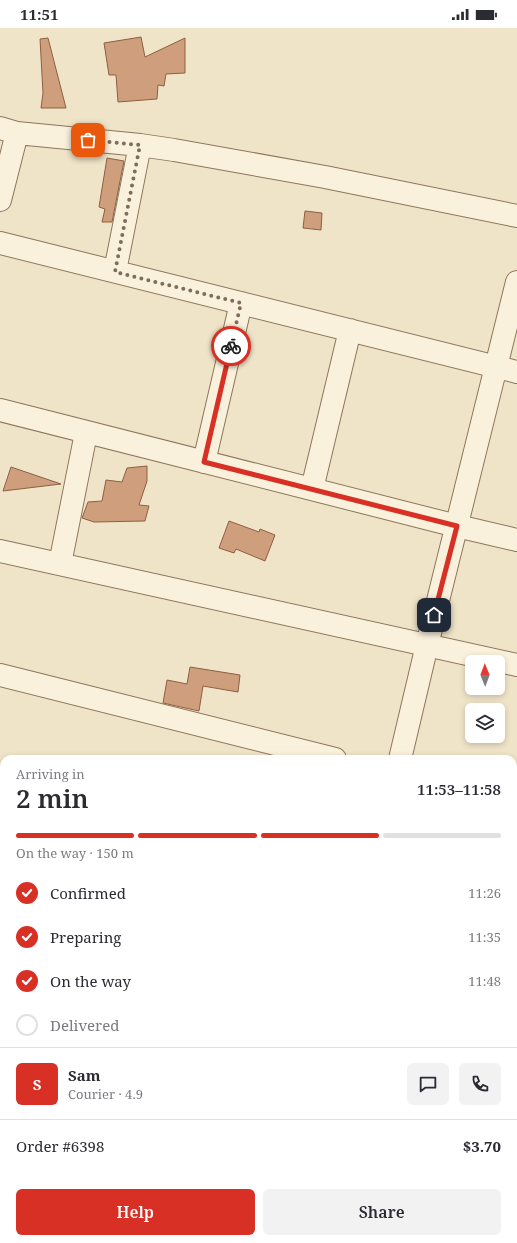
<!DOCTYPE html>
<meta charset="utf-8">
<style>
body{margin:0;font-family:"Noto Serif",serif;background:#f2f2f3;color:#2b2b33;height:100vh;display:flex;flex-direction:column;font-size:15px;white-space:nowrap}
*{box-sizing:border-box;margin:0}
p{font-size:13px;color:#7c7c81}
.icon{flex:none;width:22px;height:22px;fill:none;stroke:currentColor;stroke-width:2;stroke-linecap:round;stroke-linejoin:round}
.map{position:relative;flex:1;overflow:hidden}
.panel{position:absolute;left:0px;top:727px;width:517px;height:488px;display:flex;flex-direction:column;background:#fff;border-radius:12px 12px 0 0;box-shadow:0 2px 6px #0003}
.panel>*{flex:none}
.needle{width:26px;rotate:359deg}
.controls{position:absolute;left:465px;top:627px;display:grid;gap:8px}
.controls a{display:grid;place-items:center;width:40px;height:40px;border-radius:6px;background:#fff;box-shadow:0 2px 6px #0003;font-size:20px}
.pin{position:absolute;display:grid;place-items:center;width:34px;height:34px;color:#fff;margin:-17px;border-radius:8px;box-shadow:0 2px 6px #0006}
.courier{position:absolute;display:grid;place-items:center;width:40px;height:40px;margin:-20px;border:3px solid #d93025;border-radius:50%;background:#fff;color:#222;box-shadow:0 1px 5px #0007}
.headline em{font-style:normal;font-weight:600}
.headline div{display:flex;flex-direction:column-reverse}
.headline{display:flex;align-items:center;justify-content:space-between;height:68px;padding:0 16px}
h1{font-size:26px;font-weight:600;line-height:30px}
.bar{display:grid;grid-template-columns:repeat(4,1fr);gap:6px 4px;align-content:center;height:48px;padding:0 16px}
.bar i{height:5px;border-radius:3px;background:#e1e1e2}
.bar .current{background:#d93025}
.bar p{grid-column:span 4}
.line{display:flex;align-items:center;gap:10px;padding:0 16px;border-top:1px solid #e1e1e2}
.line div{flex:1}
.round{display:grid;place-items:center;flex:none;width:42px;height:42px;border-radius:6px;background:#f2f2f3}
ol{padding:0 16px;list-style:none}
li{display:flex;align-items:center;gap:12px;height:44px}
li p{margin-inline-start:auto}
li .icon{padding:4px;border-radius:50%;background:#d93025;color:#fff;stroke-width:4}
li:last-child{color:#7c7c81}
li i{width:22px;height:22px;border:2px solid #e1e1e2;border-radius:50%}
.cta{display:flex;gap:8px;margin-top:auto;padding:8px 16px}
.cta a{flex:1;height:46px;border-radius:6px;background:#d93025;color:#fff;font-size:16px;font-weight:600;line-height:46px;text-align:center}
.cta a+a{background:#f2f2f3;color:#2b2b33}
.status{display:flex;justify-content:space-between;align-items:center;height:28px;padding:0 20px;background:#fff;direction:ltr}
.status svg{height:11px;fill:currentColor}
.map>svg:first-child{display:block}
</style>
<div class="status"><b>11:51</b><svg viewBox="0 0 49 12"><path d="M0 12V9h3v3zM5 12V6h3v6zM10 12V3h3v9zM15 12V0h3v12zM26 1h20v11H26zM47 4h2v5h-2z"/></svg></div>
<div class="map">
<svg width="517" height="1215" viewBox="0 0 517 1215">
<rect width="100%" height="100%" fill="#f0e4c8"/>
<!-- building -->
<path fill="#cf9f7d" stroke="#8d5f41" d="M141,9L145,29L185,10V45L166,46L164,58L158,57L157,71L118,74L116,47H109L104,15Z
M48,10L66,80H41L43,65L40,11Z
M107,130L124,133L112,194H102L105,181L99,179Z
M305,183L322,185L321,202L303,200Z
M147,438V453L139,477L149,478L145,493L94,494L82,490L88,474L102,473L106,452L122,454L127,440Z
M11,439L61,456L3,463Z
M229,493L259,504L260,501L275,507L265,533L236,521L234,525L219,520Z
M190,639L240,647L238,664L203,658L199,683L163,675L167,652L187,656Z"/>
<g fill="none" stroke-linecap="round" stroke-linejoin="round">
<defs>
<path id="minor" d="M0,100L17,105L140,117L174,122L325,149L517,188
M0,172L17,105
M0,215L517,344
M115,243L140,117
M0,382L457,498L517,512
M204,434L241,275
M312,461L350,302
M0,523L517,637
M60,536L86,405
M0,647L335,731
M400,731L427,617L517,254
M513,775L517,776
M0,821L4,822
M0,948L4,949
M513,974L517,956
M513,1062L517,1063
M0,1097L4,1098
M505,1211L517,1214
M279,1215L280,1211"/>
</defs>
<!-- minor casing -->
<use href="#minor" stroke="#8d765c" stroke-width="24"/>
<!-- minor -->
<use href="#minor" stroke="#faf1dc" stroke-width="22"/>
</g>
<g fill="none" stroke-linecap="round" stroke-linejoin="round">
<!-- done -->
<path stroke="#7c6e5b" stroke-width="4" stroke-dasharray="0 7.2" d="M88,112L140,117L115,244L241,275L231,318"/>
<!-- route -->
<path stroke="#d93025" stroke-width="5" d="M231,318L204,434L457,498L434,587"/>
</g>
</svg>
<div class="controls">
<a><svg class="needle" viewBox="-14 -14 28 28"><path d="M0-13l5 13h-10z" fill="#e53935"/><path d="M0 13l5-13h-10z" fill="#7c7c81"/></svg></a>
<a><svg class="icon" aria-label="layers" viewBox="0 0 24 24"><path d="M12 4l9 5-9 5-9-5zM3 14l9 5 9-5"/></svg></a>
</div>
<div class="pin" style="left:88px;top:112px;background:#ea580c"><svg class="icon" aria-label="bag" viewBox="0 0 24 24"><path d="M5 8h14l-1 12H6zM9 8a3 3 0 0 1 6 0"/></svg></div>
<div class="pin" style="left:434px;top:587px;background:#1f2937"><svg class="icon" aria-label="home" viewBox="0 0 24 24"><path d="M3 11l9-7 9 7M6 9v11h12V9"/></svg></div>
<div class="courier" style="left:231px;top:318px"><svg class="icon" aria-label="bike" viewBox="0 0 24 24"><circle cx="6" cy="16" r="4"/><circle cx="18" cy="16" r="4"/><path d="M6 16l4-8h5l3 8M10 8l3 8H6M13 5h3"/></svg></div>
<section class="panel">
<div class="headline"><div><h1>2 min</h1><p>Arriving in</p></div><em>11:53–11:58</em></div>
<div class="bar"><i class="current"></i><i class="current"></i><i class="current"></i><i></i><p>On the way · 150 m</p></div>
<ol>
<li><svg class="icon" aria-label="check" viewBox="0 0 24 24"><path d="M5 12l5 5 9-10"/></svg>Confirmed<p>11:26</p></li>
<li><svg class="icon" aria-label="check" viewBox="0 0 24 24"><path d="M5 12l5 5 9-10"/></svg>Preparing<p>11:35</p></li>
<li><svg class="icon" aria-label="check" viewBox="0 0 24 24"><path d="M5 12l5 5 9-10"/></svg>On the way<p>11:48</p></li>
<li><i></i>Delivered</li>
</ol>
<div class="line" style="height:72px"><b class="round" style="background:#d93025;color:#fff">S</b><div><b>Sam</b><p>Courier · 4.9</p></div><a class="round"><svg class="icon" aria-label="chat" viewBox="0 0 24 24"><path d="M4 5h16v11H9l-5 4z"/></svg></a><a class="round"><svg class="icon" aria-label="phone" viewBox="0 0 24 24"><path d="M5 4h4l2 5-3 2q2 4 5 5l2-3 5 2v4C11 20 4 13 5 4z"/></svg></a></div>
<div class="line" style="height:52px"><div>Order #6398</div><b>$3.70</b></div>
<div class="cta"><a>Help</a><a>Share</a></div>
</section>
</div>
